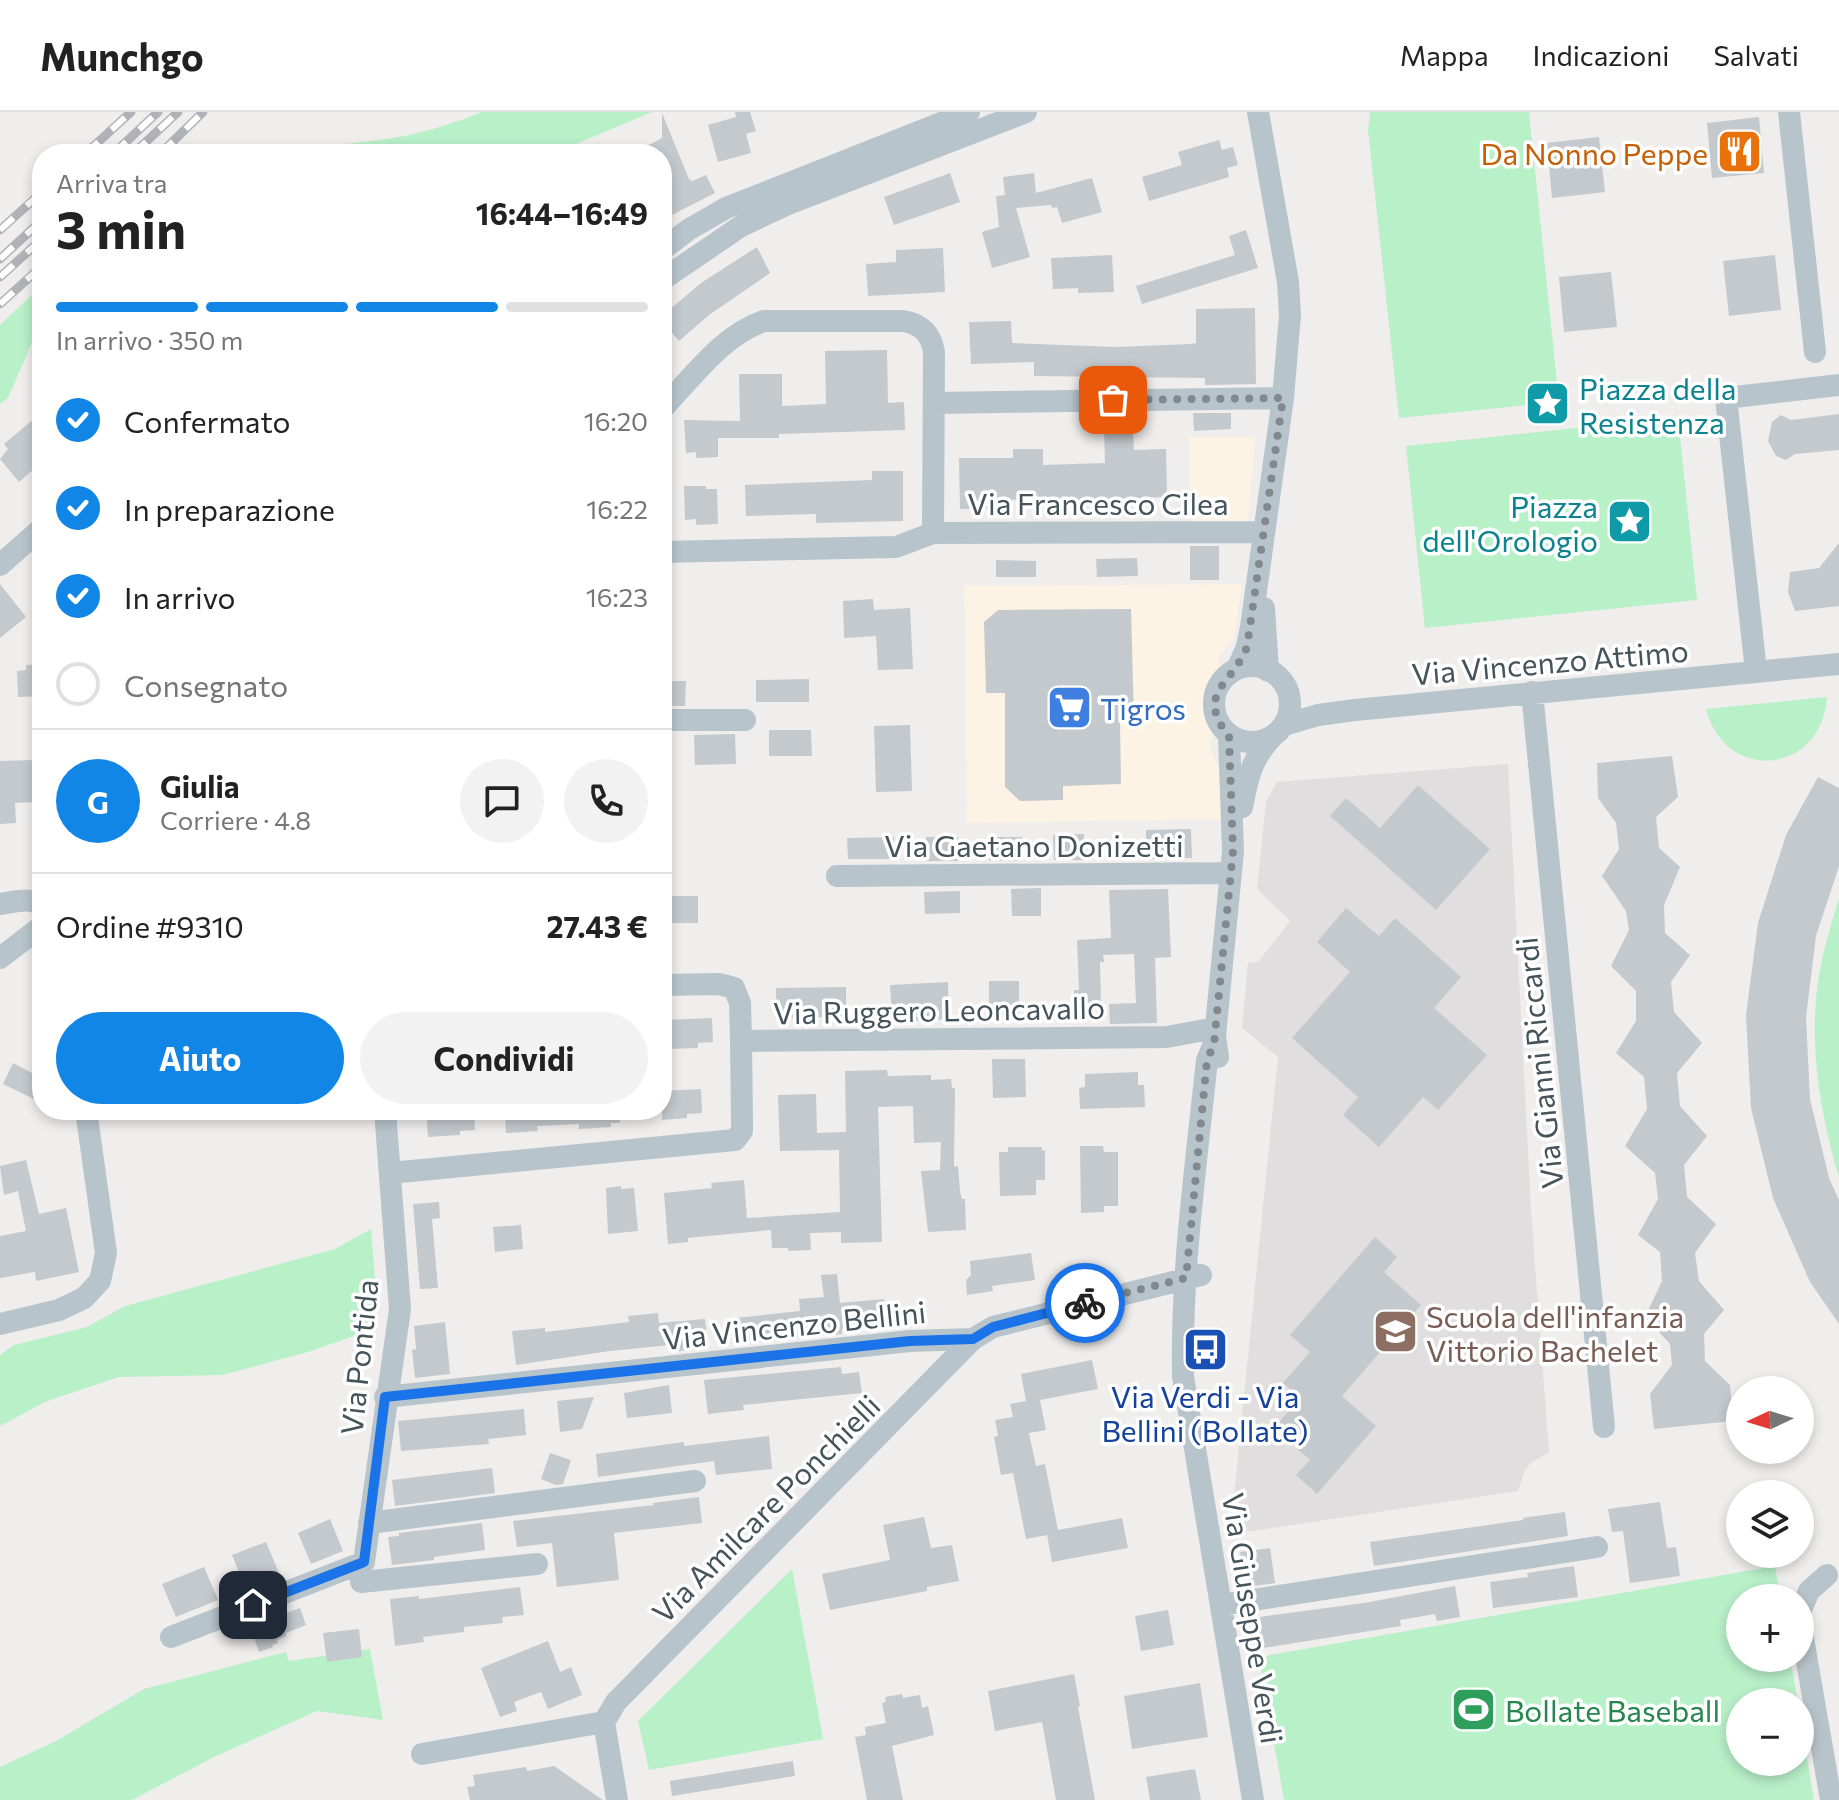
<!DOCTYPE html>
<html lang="it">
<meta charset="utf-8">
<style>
body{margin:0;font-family:Commissioner,sans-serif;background:#f2f2f2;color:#222;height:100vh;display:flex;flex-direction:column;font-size:30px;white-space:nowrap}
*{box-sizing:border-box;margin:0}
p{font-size:26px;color:#767676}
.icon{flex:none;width:44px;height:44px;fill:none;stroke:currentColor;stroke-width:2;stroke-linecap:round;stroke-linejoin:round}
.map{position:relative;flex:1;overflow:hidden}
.panel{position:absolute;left:32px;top:32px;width:640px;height:976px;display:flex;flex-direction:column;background:#fff;border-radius:32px;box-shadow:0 4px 12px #0003}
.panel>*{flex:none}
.needle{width:52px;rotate:266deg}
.buttons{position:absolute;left:1726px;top:1264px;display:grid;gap:16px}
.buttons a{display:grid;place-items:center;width:88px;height:88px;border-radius:50%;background:#fff;box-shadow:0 4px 12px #0003;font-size:40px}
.pin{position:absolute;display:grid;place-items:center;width:68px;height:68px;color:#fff;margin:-34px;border-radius:16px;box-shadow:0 4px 12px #0006}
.courier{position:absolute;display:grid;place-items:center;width:80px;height:80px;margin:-40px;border:6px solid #1a73e8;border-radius:50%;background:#fff;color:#222;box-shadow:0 2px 10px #0007}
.overview em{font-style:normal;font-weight:700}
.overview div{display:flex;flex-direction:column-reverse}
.overview{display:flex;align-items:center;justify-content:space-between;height:136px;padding:0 24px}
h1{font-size:52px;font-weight:700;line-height:60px}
.bar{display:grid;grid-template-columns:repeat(4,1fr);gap:12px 8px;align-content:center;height:96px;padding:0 24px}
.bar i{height:10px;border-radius:6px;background:#e0e0e0}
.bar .current{background:#1186e6}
.bar p{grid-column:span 4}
.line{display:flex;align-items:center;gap:20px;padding:0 24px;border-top:2px solid #e0e0e0}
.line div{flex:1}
.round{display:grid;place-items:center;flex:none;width:84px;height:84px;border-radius:42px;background:#f2f2f2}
ol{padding:0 24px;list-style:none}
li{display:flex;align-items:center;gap:24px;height:88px}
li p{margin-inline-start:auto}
li .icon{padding:8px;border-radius:50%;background:#1186e6;color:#fff;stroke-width:4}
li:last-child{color:#767676}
li i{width:44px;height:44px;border:4px solid #e0e0e0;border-radius:50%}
.primary-button{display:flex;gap:16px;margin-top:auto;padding:16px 24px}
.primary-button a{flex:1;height:92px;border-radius:48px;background:#1186e6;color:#fff;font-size:32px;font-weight:700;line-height:92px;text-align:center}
.primary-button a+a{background:#f2f2f2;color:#222}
header{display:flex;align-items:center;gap:48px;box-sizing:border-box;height:112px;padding:0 40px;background:#fff;border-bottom:2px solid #e0e0e0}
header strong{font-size:38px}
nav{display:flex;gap:44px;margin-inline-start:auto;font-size:28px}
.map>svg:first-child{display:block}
</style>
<header>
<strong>Munchgo</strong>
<nav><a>Mappa</a><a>Indicazioni</a><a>Salvati</a></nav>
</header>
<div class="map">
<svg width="1839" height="1688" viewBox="0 0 1839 1688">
<rect width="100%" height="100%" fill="#f0eded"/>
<!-- commercial -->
<path fill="#fcf3e4" d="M1189,325H1255L1248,410L1191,412Z
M1242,472L1234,527L1219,544V561L1209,578L1208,601L1216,618L1209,631L1221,664V707L967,711L964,474Z"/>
<!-- education -->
<path fill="#e1dedf" d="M1508,652L1531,1098L1549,1341L1532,1350L1525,1358L1518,1379L1239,1421L1234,1384L1278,945L1242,916L1248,851L1258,850L1290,809L1257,777L1266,690L1277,670Z"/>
<!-- green -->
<path fill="#b8f0c8" d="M482,0H652L552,42H312C336,31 360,31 385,27C418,23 452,12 482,0Z
M1370,0H1529L1559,290L1399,306L1368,18Z
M42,173V207L8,286L0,292V213Z
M1678,305L1697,488L1425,516L1406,334Z
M1827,585C1822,663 1725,672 1706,597Z
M1839,786V1065C1820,1002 1808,929 1819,864C1823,838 1832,811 1839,786Z
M371,1117L376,1179L368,1219L308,1240L222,1263L119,1265L47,1289L0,1314V1243L14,1233L87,1215L125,1194L335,1137Z
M1775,1454L1780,1486H1740V1546H1790L1798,1590H1740V1650H1800V1605L1814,1688H1284L1259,1545Z
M792,1457L823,1627L649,1658L638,1609Z
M370,1537L383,1608L317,1599L216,1644L132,1688H0V1655L56,1629L144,1577L286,1540L289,1549Z"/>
<!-- building -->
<path fill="#c4c9cd" d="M735,0H750L756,19L746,22L751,41L718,50L708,13L736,5Z
M662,1L689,67L692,69L706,63L715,81L662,108V42H632L662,26Z
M1759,5L1764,61L1712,66L1707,11Z
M1599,25L1605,80L1552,86L1547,31Z
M1219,28L1222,38L1233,35L1238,53L1227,56L1229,65L1149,89L1142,65L1182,53L1178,40Z
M950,61L960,90L894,113L884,85Z
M1034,61L1036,81L1092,66L1102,100L1062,111L1057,95L1052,96L1051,93L1016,96L1030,145L992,156L982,120L999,115L996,84L1005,83L1003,65Z
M1246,118L1258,156L1142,192L1136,174L1235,143L1229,124Z
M757,135L770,161L709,203L679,229L662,209V204L701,171Z
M943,136L945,180L868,184L866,152L896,150V138Z
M1112,143L1114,180L1078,181V176L1053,177L1051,146Z
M1775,143L1781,198L1729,204L1723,149Z
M1611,160L1617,215L1564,220L1559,165Z
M1255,196L1256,272L1205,273V266L1034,264V250L971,252L969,210L1011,209L1012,231L1116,235L1191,232L1196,231V197Z
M887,238L888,291L904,290L905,318L779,322V326H718V345L696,346V340L686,341L684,308L740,309L739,262H782V294L826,292L825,239Z
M42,300V350L19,370L0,347L8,337L4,332Z
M1193,301H1231V317L1194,319Z
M1132,302L1134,338L1166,337L1167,385L1109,387L1110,393L1068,395V387L990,388V397H960L959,346H1013V337H1043V353L1105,351L1104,316H1096L1095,303Z
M1839,302V338L1795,342L1786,348L1776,344L1768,329L1772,310L1781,303L1791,308Z
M872,359H903V409L816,411V402L746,404L745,373L872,368Z
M684,374H706V377H717L718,412L696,413V407L685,408Z
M1839,431V494L1795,499L1788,480L1790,460L1819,456Z
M1190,434H1219V468H1190Z
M1137,446L1138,464L1097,465L1096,447Z
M996,448L1036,449V465H996Z
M0,472L26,505L0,526Z
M873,487L874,498L910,496L913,557L878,558L876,524L844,526L843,489Z
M1131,497L1134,609L1120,610L1121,672L1063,674V688L1020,689L1005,675V581H986L984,510L998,498Z
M42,552V584L18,585L17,559L26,558V553Z
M809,567V590H756V568Z
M662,569H686L685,594H662Z
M910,613L912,679L876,680L874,614Z
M769,618H811L812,644H769Z
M735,622L736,652L695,653L694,623Z
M1672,644L1678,685L1656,705L1659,736L1680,755L1664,793L1665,821L1690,843L1671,870L1674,900L1702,931L1677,961L1680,994L1707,1024L1684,1053L1687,1085L1716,1112L1695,1141L1699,1169L1724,1198L1704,1222L1705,1249L1730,1273L1733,1309L1654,1317L1650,1282L1672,1253L1670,1232L1645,1205L1662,1169L1660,1140L1638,1123L1658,1087L1655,1061L1625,1034L1647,997L1644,965L1616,941L1636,909V879L1611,854L1629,818L1626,799L1602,764L1619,737L1616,711L1598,686L1597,651Z
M33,648L36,690L15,691L16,711L0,712V649Z
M1818,665L1839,676V754L1816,824L1806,905L1810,987L1829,1066L1839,1088V1212L1810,1170L1773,1086L1751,996L1746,903L1758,811L1786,723Z
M1418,673L1490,737L1436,798L1330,704L1346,686L1380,716Z
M1191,717L1192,746L1146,747V718Z
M1084,722V748H1054L1053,723Z
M894,725V747H848L847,726Z
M926,725H958V749H925Z
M989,725H1022L1021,749L989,748Z
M1041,776V804H1012L1011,777Z
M1168,777L1171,845L1155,846L1157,911L1110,912L1109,892L1136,891L1134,842L1103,843L1104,850H1100L1101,892L1074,893V878H1079L1077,828L1111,826L1109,778Z
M960,779V801L925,802L924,780Z
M662,784H698V811H662Z
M1346,796L1379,824L1395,806L1461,865L1434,896L1487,943L1438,998L1423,985L1379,1035L1343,1003L1358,985L1292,926L1350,860L1317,830Z
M989,869H1019V905H989Z
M948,870L949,907L892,910L890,873Z
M846,875V905L776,906V876Z
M712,906L713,930L698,931V936L666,937L665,908Z
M992,947H1025L1026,985L993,986Z
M13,951L42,966V991L3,972Z
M887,958L888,964L931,963V968L951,967L952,976H955L954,1055L958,1054L960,1079L962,1087H965L966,1118L928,1120L921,1059L940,1058L941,1030L914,1031L913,994L878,995L882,1130L841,1131V1120L810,1121L811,1138L788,1139V1136H772L771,1118L688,1126V1130L668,1132L664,1081L712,1076L711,1071L744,1068L747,1106L840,1100L839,1038L780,1039L778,983L816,982L817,1021L846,1020L845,959Z
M1138,960V973H1144L1145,995L1080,997L1079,976L1085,975V962Z
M701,977L702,1001L687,1002V1006L662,1008V979Z
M426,998H474L475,1018L460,1019V1023L428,1025Z
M505,998H620V1011H611V1015L579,1017V1012L537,1014L538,1019L506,1021Z
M1080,1034H1103L1104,1040H1118V1094H1104V1100L1081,1101Z
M1008,1035H1042V1039L1045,1038V1068H1036V1083L1000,1084L999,1040H1008Z
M26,1048L39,1102L66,1096L79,1160L36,1169L35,1160L0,1166V1124L26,1119L18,1079L4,1083L0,1054Z
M621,1074V1077L634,1076L638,1119L608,1122L606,1076Z
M439,1090L440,1106L432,1107L438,1176L420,1177L413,1092Z
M521,1113L523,1137L495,1140L493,1115Z
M1375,1125L1397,1145L1384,1160L1421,1193L1342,1284L1376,1314L1317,1382L1296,1363L1310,1348L1274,1316L1300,1286L1283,1271L1310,1240L1290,1223Z
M1031,1141L1035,1168L992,1174L993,1179L967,1183L966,1168L971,1163L970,1149Z
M837,1162L840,1191L884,1187L887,1213L842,1217V1222L738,1232L735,1206L800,1199L799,1187L824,1185L821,1163Z
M658,1201L659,1211L705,1207L708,1236L671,1240L670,1233L610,1239L516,1253L512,1219L545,1216V1220L629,1210L628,1204Z
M445,1210L450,1262L415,1266L412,1238L416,1237L414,1214Z
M1092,1248L1098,1277L1040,1288L1046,1318L1029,1321L1036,1354L1045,1352L1058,1418L1122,1406L1128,1436L1052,1450L1047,1423L1026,1427L1013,1361L1001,1363L994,1325L998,1324L995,1308L1013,1305L1010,1292L1026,1289L1021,1262Z
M841,1255L842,1262L859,1260L862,1281L743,1293L744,1298L708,1302L704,1268Z
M669,1273L672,1301L627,1306L624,1281Z
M594,1285L582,1317L560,1320L557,1289Z
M524,1297L526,1323L488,1327L489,1332L401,1339L398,1309Z
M769,1324L772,1357L716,1363L714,1349L598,1365L596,1342L684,1330V1334Z
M550,1341L571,1348L563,1372L556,1373L541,1367Z
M492,1356L495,1381L395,1394L392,1368Z
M699,1385L702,1411L614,1421L619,1468L557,1475L552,1431L517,1435L513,1409L654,1393L653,1391Z
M1660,1390L1667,1436L1676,1435L1680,1464L1630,1471L1623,1419L1612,1420L1608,1397Z
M1565,1400L1568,1424L1374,1454L1370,1430L1523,1408V1406Z
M924,1405L931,1436L952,1433L959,1469L927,1475V1479L830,1498L822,1462L890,1448L883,1413Z
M330,1407L343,1439L311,1452L298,1421Z
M482,1411L485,1438L434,1445V1448L392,1453L388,1425L399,1424V1421Z
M266,1430L279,1461L245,1475L232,1443Z
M1270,1436L1275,1471L1246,1475L1240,1440Z
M1574,1454L1578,1485L1493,1496L1490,1470L1528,1465L1527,1461Z
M204,1455L218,1488L176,1505L162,1472Z
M1455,1474L1460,1505L1437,1509L1435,1502L1400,1508L1401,1514L1257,1537L1252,1506L1364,1491Z
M520,1475L524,1503L502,1505L503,1511L464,1515V1520L423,1525L424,1530L395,1534L390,1487L419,1484V1487Z
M300,1496L306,1513L286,1521V1524L277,1528L278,1531L272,1533L273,1535L259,1540L250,1514Z
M1168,1498L1174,1533L1141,1539L1135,1504Z
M359,1517L362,1545L327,1550L323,1521Z
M548,1529L560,1560L571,1555L582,1583L548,1597L541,1580L514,1590L517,1599L500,1605L481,1556Z
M1074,1562L1080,1594L1078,1595L1095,1688H1056L1042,1610L995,1619L988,1579Z
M1200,1571L1208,1625L1132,1637L1124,1584Z
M902,1582L903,1586L920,1583L922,1596L928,1594L934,1623L892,1634L903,1688H867L855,1625L866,1623L865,1615L886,1611L882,1591L886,1590L885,1585Z
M793,1649L795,1664L672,1684L670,1669Z
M554,1654L603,1688H470L467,1675L475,1674L473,1663L526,1655L527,1659Z
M1195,1657L1201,1688H1150L1146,1665Z"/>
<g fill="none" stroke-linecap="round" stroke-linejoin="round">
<!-- minor -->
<path stroke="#b8c4cb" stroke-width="22" d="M1789,0L1815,240
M662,138L688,118L726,96L969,0
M662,168L741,114L788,92L1026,0
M934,291L1283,286
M662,297C692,266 722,223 764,209H903C922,212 931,222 934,240L933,421L896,435L662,440
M933,421L1263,420
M0,453L42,416
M1264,496L1268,559
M1214 592a38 38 0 1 1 76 0a38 38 0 1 1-76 0Z
M1237,557L1247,535L1251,515L1283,286L1290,203L1288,170L1258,0
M1756,559L1726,286L1839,273
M1532,580L1604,1315
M662,608H745
M1284,613L1318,603L1355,598L1839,552
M1242,695C1248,665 1251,647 1273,624
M837,764L1231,761
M0,792C14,790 31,784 42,794
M0,846L42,814
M662,873L719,872L734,876L740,891L741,929L1167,925L1215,916
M1214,932L1207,948C1196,1053 1181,1159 1183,1264L1253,1688
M1218,945L1215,924L1233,739L1229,624
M390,1061L735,1028L742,1019V1011L741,929
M0,1212L59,1198L84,1186L100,1169L106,1141L86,998
M385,1285L910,1229L973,1227L993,1215L1201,1163
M369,1411L695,1369
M361,1470L537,1452
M1221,1493L1597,1435
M1800,1500L1809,1479L1827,1463
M1800,1509L1831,1688
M171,1525L364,1450L400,1197L385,998
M604,1610L616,1590L973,1227
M604,1610L617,1688
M422,1642L604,1610"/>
<defs>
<path id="rail" d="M85,42L131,0
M113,42L158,0
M133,42L178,0
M160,42L203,0
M0,118L42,80
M0,147L42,108
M0,165L42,127
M0,192L42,154"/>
</defs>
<!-- rail casing -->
<use href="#rail" stroke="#afb3b8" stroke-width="9"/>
<!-- rail -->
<use href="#rail" stroke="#fff" stroke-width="6" stroke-dasharray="18" stroke-linecap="butt"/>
</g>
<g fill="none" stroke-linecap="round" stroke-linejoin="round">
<!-- done -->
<path stroke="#81898e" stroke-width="8" stroke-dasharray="0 14.4" d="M1085,1191L1186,1166L1207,948L1214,932L1233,739L1229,624C1194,581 1233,572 1247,535L1283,286L1113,288"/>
<!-- route -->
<path stroke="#1a73e8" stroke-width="10" d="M253,1493L364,1450L385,1285L910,1229L973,1227L993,1215L1085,1191"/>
</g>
<!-- icons -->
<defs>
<symbol id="restaurant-square" viewBox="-11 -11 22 22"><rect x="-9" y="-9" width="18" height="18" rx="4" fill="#e8710a" stroke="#fff"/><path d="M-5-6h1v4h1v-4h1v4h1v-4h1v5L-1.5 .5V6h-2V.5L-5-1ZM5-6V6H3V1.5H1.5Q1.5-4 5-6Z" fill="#fff"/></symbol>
<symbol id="sight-square" viewBox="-11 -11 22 22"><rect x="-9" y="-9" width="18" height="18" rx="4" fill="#0f9aa8" stroke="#fff"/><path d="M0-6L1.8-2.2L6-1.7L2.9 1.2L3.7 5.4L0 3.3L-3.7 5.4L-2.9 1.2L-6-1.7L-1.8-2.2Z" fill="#fff"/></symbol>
<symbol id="supermarket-square" viewBox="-11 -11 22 22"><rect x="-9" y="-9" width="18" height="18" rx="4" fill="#3f7fe0" stroke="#fff"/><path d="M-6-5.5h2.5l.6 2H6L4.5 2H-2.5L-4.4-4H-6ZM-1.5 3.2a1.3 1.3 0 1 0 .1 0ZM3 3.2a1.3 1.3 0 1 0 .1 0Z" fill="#fff"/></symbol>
<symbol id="school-square" viewBox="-11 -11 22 22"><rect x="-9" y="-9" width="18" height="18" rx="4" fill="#8d6e63" stroke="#fff"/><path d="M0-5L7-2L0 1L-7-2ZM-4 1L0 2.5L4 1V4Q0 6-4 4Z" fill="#fff"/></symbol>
<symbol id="bus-square" viewBox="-11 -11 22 22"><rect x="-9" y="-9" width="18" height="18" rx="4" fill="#1a4fb4" stroke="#fff"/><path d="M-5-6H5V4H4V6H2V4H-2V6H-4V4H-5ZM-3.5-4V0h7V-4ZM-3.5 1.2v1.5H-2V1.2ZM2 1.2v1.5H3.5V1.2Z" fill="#fff"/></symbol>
<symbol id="stadium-square" viewBox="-11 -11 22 22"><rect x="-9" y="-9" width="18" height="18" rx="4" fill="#2e9e5b" stroke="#fff"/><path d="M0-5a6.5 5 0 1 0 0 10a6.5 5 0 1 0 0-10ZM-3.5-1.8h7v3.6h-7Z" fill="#fff"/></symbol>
</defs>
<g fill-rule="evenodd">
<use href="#restaurant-square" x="1714" y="14" width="51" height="51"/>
<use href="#sight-square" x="1522" y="266" width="51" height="51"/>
<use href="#sight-square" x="1604" y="384" width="51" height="51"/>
<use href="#supermarket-square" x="1044" y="570" width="51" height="51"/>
<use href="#school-square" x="1370" y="1194" width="51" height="51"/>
<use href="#bus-square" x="1180" y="1212" width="51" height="51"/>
<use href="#stadium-square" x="1448" y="1572" width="51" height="51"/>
</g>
<g text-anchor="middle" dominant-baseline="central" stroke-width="7" stroke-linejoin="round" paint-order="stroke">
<!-- food labels -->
<g font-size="30" fill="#c56008" stroke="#fff" text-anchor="end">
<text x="1708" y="40">Da Nonno Peppe</text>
</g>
<!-- culture labels -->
<g font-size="30" fill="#0d838f" stroke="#fff" text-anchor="start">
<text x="1579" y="275">Piazza della<tspan x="1579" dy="34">Resistenza</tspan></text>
<text x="1598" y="393" text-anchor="end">Piazza<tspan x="1598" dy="34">dell'Orologio</tspan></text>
</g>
<!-- street labels -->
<g font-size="30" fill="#45535b" stroke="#fff">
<text x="1098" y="390">Via Francesco Cilea</text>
<text transform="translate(1550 549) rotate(-5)">Via Vincenzo Attimo</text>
<text x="1034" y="732">Via Gaetano Donizetti</text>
<text transform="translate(939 897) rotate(-1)">Via Ruggero Leoncavallo</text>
<text transform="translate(1538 951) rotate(-96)">Via Gianni Riccardi</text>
<text transform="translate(794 1212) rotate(-6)">Via Vincenzo Bellini</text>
<text transform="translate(358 1245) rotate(-84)">Via Pontida</text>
<text transform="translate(765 1396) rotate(-45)">Via Amilcare Ponchielli</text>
<text transform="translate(1254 1506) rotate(81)">Via Giuseppe Verdi</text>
</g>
<!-- shop labels -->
<g font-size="30" fill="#366cbe" stroke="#fff" text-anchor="start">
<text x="1100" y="595">Tigros</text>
</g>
<!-- education labels -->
<g font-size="30" fill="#785e54" stroke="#fff" text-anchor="start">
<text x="1426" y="1203">Scuola dell'infanzia<tspan x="1426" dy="34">Vittorio Bachelet</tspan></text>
</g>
<!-- transit labels -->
<g font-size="30" fill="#164399" stroke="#fff">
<text x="1205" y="1283">Via Verdi - Via<tspan x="1205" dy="34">Bellini (Bollate)</tspan></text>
</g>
<!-- leisure labels -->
<g font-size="30" fill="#27864d" stroke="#fff" text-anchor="start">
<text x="1505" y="1597">Bollate Baseball</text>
</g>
</g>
</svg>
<div class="buttons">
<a><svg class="needle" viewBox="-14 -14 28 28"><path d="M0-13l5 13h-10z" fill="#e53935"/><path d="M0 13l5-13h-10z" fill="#767676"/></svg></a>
<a><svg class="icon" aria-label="layers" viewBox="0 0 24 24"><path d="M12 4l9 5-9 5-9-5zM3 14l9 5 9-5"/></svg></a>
<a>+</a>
<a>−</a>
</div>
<div class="pin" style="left:1113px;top:288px;background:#ea580c"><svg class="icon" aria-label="bag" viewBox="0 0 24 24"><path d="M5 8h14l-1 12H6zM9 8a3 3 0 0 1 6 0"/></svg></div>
<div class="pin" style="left:253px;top:1493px;background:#1f2937"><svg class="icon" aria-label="home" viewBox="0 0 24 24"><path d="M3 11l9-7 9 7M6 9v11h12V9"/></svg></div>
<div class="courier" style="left:1085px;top:1191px"><svg class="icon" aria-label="bike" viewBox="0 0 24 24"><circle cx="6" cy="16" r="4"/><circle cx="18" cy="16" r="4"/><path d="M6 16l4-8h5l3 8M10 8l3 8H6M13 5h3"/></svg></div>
<section class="panel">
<div class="overview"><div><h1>3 min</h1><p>Arriva tra</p></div><em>16:44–16:49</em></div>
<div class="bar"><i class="current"></i><i class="current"></i><i class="current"></i><i></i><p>In arrivo · 350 m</p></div>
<ol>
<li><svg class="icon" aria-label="check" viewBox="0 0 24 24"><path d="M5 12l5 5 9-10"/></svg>Confermato<p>16:20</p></li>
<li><svg class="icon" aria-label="check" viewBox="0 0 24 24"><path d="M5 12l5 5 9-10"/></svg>In preparazione<p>16:22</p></li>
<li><svg class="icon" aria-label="check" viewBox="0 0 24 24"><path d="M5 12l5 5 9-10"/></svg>In arrivo<p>16:23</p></li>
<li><i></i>Consegnato</li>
</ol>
<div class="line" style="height:144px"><b class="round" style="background:#1186e6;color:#fff">G</b><div><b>Giulia</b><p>Corriere · 4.8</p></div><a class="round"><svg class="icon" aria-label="chat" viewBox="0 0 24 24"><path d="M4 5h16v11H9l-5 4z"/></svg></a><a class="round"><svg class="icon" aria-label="phone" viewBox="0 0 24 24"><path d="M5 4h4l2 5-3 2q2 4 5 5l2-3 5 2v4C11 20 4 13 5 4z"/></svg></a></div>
<div class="line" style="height:104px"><div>Ordine #9310</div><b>27.43 €</b></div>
<div class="primary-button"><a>Aiuto</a><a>Condividi</a></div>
</section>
</div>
